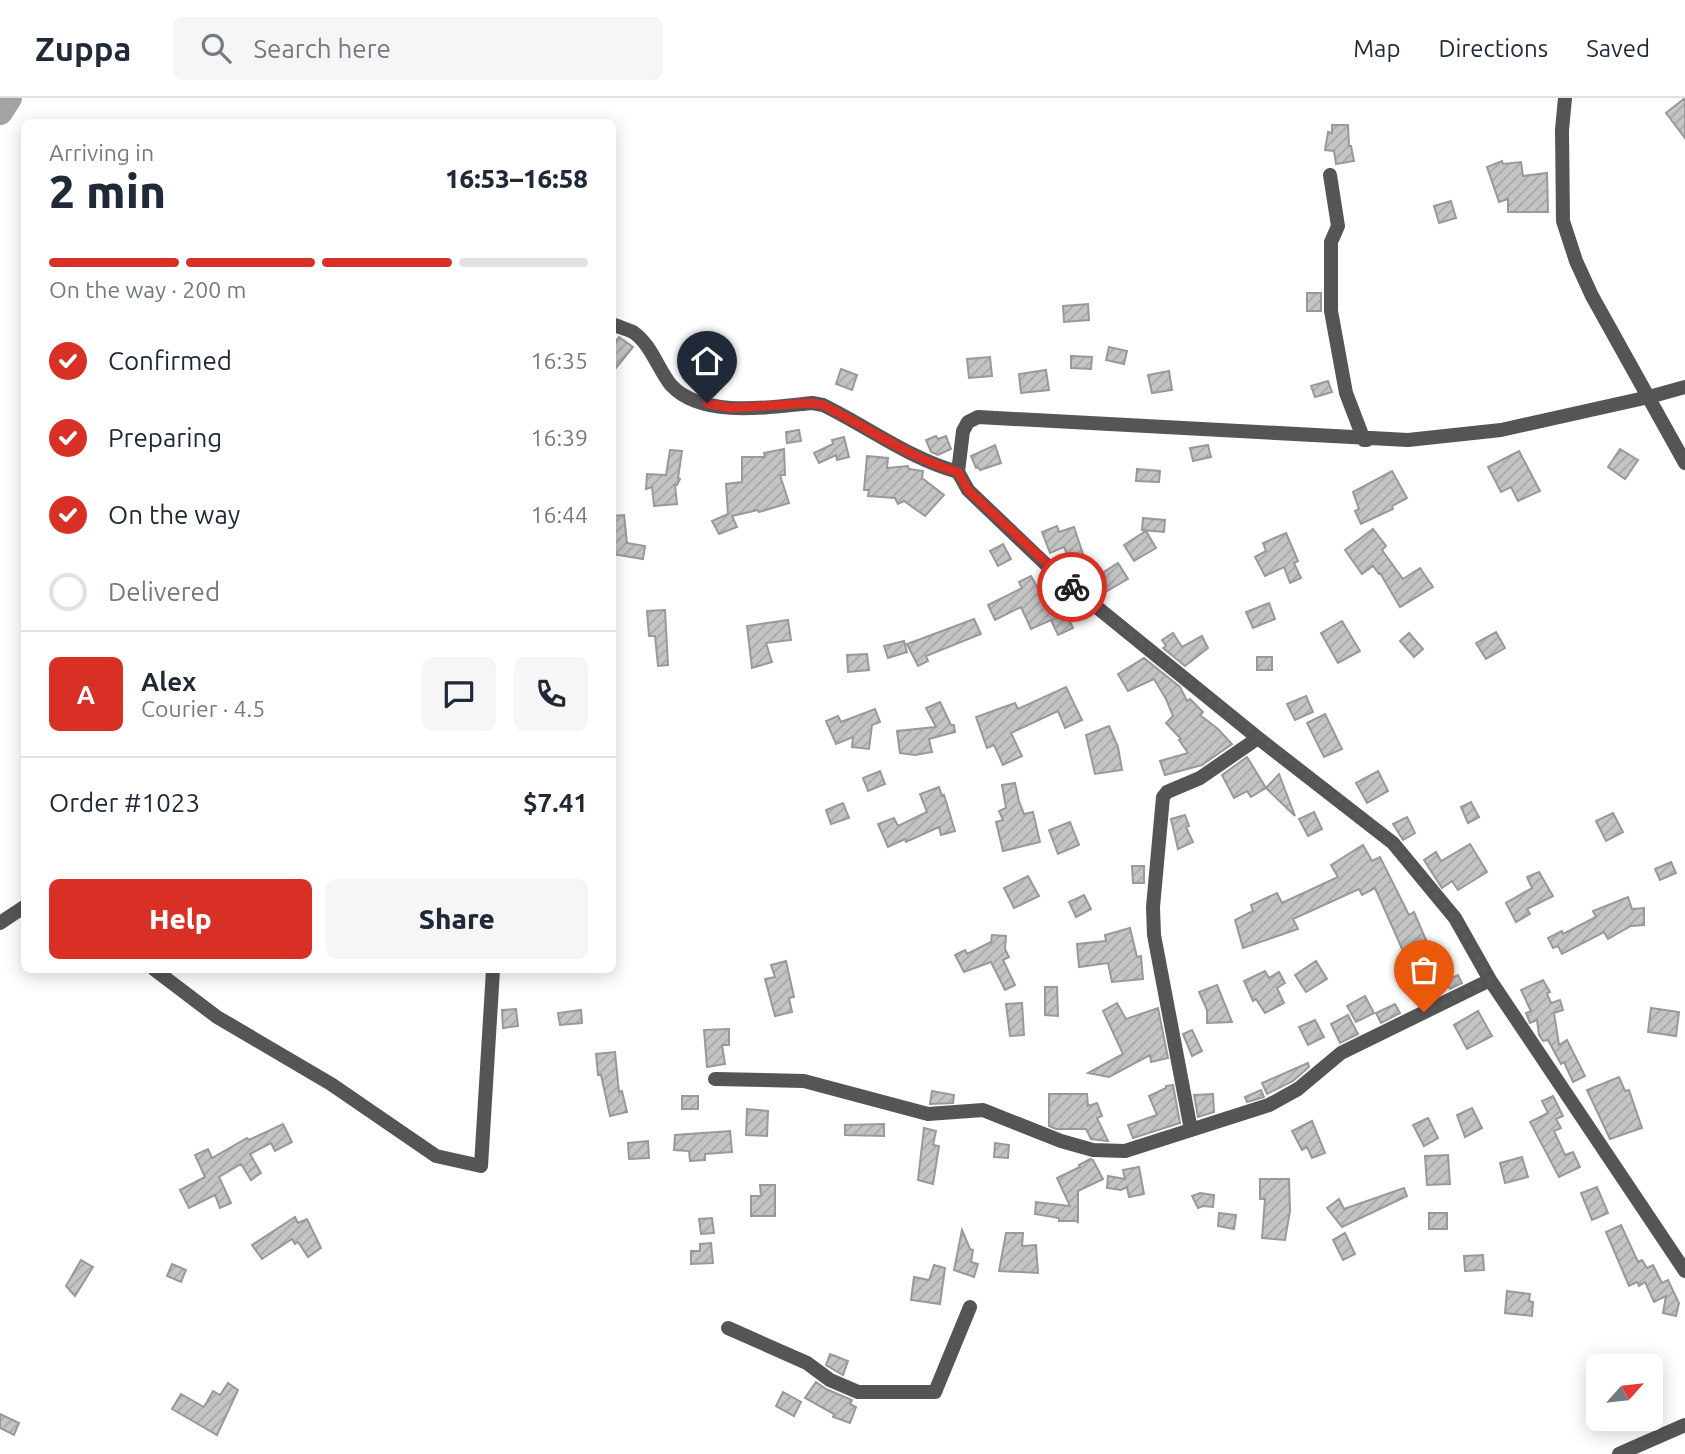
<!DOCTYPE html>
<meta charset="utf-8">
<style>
body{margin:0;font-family:Ubuntu,sans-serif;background:#f6f6f7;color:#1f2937;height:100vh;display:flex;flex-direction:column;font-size:26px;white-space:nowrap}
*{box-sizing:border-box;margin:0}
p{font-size:23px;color:#747a83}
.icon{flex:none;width:38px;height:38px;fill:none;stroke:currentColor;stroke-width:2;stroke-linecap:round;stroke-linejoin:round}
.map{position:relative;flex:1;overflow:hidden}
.drawer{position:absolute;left:21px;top:21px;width:595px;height:854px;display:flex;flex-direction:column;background:#fff;border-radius:10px;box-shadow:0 4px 18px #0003}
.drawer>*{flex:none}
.needle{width:46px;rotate:63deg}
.controls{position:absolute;left:1586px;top:1256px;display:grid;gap:14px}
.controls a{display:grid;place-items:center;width:77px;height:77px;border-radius:10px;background:#fff;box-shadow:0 4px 18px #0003;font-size:35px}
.pin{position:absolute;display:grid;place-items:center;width:60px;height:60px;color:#fff;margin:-72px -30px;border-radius:50% 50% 50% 0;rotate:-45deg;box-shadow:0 0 7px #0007}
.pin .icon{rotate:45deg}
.courier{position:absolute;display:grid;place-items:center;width:70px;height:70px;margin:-35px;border:5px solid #d93025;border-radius:50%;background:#fff;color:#222;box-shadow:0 2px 9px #0007}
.head em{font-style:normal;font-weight:800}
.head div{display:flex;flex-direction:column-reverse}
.head{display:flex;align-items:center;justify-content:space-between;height:119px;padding:0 28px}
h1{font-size:46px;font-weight:800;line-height:52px}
.bar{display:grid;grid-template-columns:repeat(4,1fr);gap:10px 7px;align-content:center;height:84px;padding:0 28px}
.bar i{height:9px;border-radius:5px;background:#e0e1e3}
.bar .selected{background:#d93025}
.bar p{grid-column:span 4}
.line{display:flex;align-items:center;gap:18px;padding:0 28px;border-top:2px solid #e0e1e3}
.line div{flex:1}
.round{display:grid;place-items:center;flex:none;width:74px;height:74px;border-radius:10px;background:#f6f6f7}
ol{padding:0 28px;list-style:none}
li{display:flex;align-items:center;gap:21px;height:77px}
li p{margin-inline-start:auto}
li .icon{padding:7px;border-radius:50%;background:#d93025;color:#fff;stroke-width:4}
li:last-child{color:#747a83}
li i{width:38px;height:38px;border:4px solid #e0e1e3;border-radius:50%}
.primary-button{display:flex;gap:14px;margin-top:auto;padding:14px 28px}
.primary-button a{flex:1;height:80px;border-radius:10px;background:#d93025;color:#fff;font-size:28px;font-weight:800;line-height:80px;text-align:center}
.primary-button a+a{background:#f6f6f7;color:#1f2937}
header{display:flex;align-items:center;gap:42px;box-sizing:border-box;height:98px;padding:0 35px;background:#fff;border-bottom:2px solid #e0e1e3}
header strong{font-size:33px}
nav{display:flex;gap:38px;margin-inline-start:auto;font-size:24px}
.search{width:490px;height:63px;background:#f6f6f7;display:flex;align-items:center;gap:18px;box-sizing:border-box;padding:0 24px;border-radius:10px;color:#747a83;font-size:26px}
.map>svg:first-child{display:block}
</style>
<header>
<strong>Zuppa</strong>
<div class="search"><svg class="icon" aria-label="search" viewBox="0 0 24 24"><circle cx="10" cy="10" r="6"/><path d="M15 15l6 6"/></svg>Search here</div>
<nav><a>Map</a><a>Directions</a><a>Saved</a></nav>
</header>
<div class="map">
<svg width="1685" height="1356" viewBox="0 0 1685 1356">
<defs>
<pattern id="building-hatch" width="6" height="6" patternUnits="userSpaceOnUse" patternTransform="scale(1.75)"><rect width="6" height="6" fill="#c4c4c4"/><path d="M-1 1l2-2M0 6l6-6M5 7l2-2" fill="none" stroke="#a7a7a7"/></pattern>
</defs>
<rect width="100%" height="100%" fill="#fff"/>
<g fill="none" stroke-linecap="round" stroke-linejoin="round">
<!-- river -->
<path stroke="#a3a3a3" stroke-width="26" d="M0,14L9,0"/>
</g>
<!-- building -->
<path fill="url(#building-hatch)" stroke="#999" stroke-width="2" d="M1685,0V40L1666,15Z
M1332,27H1348L1349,48H1351L1354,63L1336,66L1334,53L1325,52L1328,34L1332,35Z
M1502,63L1503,66L1521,64L1523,78L1547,75L1548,114H1508V101L1499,104L1487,69Z
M1451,103L1456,120L1439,125L1434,108Z
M1307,195H1321V213H1307Z
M1088,206L1089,222L1064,224L1063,208Z
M619,239L633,249L612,275V248Z
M701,240L721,251L705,281L685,270Z
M1109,249L1127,253L1124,266L1106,262Z
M1071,258L1092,259L1091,271L1071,270Z
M990,259L992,278L969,280L967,261Z
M841,271L857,277L852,292L836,286Z
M1046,272L1049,292L1021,295L1019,276Z
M1169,273L1172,292L1152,295L1148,277Z
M1328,283L1332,294L1315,299L1311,288Z
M799,332L801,343L787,345L786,334Z
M936,338L938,341L946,338L951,351L938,357L931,354L926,342Z
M844,339L849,359L837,362L836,357L819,365L814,355L833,346L832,342Z
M995,347L1001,365L980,372L978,369L976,370L971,358Z
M1208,347L1211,359L1193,363L1190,350Z
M784,351L785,377H780L789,405L759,414L758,412L732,418L737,429L719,436L712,423L728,416L726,386L742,384V359H765L764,355Z
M1620,351L1638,362L1625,381L1608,369Z
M670,352L682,353L678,380L680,381L677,387H675L677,406L654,408L652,389L646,391L647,376L666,377Z
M1519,353L1540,393L1518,403L1511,389L1501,394L1488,369Z
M867,358L888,360L887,370L908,368L909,371L923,373L922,380L944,397L925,418L904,403L898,406L895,400L868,398L869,392H864Z
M1137,371L1160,373L1159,384L1136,383Z
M1392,373L1407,400L1392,408L1393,411L1361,426L1355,413L1359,411L1353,394Z
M624,417L627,445L645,448L643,461L612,456V418Z
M1143,420L1165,422L1164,434L1142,432Z
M1057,428L1059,434L1074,429L1085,462L1088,460L1096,479L1118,465L1128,481L1098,498L1078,481L1064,449L1050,455L1042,434Z
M1373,431L1386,448L1382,452L1403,481L1420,470L1433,489L1400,509L1380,475L1379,476L1373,468L1362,476L1345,452Z
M1146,433L1156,450L1134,463L1124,447Z
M1286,435L1298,463L1294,465L1301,480L1290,485L1284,469L1265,478L1255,459L1266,453L1263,445Z
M1003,446L1011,461L998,468L990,453Z
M1031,478L1043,499L1055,492L1073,530L1058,537L1051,522L1031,531L1021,509L995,522L988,507L1022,490L1019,484Z
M1269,505L1275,521L1253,530L1246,514Z
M665,512L668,567L658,568L655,538H649L647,513Z
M974,521L981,536L926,558L928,563L918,568L907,546Z
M788,522L791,542L766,545L772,564L752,570L747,528Z
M1342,523L1360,553L1338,565L1321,535Z
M1496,534L1505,550L1486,561L1476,545Z
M1173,535L1182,549L1202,538L1208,550L1185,568L1163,550L1166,548L1162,542Z
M1409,535L1423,551L1414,559L1400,543Z
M904,543L907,554L888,560L884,548Z
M867,556L869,572L848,574L847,557Z
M1257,559H1272V572H1257Z
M1144,560L1180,589L1187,603L1190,601L1203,614L1200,617L1218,631L1232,646L1202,667L1165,677L1160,663L1188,655L1179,642L1181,641L1166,625L1173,618L1166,601L1154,581L1128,593L1118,576Z
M1066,589L1082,622L1065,630L1058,613L1011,635L1022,658L1003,667L994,647L987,650L976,619L1015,605L1018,611Z
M1306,598L1313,614L1295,622L1287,606Z
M940,604L951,627H954L955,634L929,641L932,654L915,657L900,655L897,633L936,629L926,610Z
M875,611L880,624L872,627L869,651L852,649L853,639L836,646L826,623L838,618L841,624Z
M1325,616L1342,651L1324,659L1307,625Z
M1109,628L1118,649L1122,672L1095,676L1086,637Z
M1247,659L1266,690L1251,699L1247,693L1234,700L1222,677Z
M880,673L885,686L868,693L863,680Z
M1378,673L1388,693L1367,705L1356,685Z
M1279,676L1295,718L1266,690Z
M1015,685L1019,703L1024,716L1033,714L1040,744L1003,753L996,724L1003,722L999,713L1006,710L1002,687Z
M939,689L942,698L944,697L955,733L941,737L939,729L906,744L905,741L888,749L878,726L894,720L898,728L927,714L920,696Z
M1471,704L1479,719L1468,725L1461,709Z
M843,705L849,720L831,726L826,712Z
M1314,714L1322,731L1308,738L1299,721Z
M1613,715L1623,734L1606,743L1596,723Z
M1185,717L1189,728L1186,729L1193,744L1178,751L1171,721Z
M1407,719L1415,735L1403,742L1393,726Z
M1070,724L1079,747L1058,756L1049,732Z
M1470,746L1487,774L1458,792L1452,783L1442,790L1424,762L1436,754L1441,763Z
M1363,747L1372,763L1380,759L1409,817L1414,814L1426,842L1403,853L1375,790L1362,797L1359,791L1293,821L1298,831L1243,850L1235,822L1253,813L1251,807L1277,795L1282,805L1338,779L1331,767Z
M1671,764L1676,775L1660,782L1655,771Z
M1132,768H1144V785H1133Z
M1539,774L1553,798L1527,811L1530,816L1516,824L1506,805L1532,790L1527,779Z
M1028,778L1039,798L1014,810L1004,790Z
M1084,797L1091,811L1076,819L1069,804Z
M1628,799L1632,811L1644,810V827L1631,828L1608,841L1604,834L1562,856L1558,848L1553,850L1548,840L1562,833L1563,836L1596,819L1593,813Z
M1130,830L1137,859L1141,858L1143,881L1112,884L1108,865L1079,869L1077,846L1106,843L1105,837Z
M992,837L1006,838L1005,851L1009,859L1003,862L1015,887L1005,892L991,864L964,874L955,857L965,852L967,856L991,844Z
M786,863L794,899L789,900L792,914L775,918L765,881L775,879L771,867Z
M1316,863L1327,881L1306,894L1295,877Z
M1265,873L1269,880L1279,874L1285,885L1277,890L1284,905L1265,915L1256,901L1253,903L1244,883Z
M1458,877L1462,885L1450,891L1446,883Z
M1543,882L1550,894L1547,895L1551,905L1560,902L1563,912L1554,915L1559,947L1567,942L1585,978L1573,984L1564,964L1561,966L1548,942L1543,943L1539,937L1537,922L1530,925L1526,915L1531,913L1521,892Z
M1217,887L1232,924L1207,925V912L1199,894Z
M1045,889H1057L1058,918L1045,917Z
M1365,898L1374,915L1356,924L1347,908Z
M1022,905L1024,937L1010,938L1006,906Z
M1117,905L1126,921L1158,910L1168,960L1151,964L1150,957L1109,979L1088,975L1123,956L1103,913Z
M1395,906L1400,915L1381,925L1376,915Z
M1651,910L1679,914L1676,938L1648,934Z
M516,911L518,928L503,930L502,912Z
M581,912L582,925L560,927L558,915Z
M1478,913L1492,938L1467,951L1454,927Z
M1348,917L1358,936L1340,945L1331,926Z
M1315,922L1324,939L1308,947L1299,929Z
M729,931V947H722L725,966L707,969L704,932Z
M1192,932L1202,953L1192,958L1183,936Z
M615,954L619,994L622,993L627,1014L610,1018L601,977H598L596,956Z
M1308,965L1309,969L1293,983L1267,996L1262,985Z
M1619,979L1625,993L1629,992L1642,1030L1610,1041L1587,992Z
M1173,987L1180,1025L1133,1040L1128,1027L1157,1017L1149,998L1166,990V988Z
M1261,992L1264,999L1247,1004L1245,999Z
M932,993L954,997L953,1005L930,1006Z
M1049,996H1087L1088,1008L1097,1005L1102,1018L1097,1020L1108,1043L1091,1041L1086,1031H1056L1049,1028Z
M1213,996L1214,1014L1198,1019L1194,997Z
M682,998H698V1011H682Z
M1553,998L1563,1018L1556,1021L1561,1030L1554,1033L1565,1057L1573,1054L1580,1069L1559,1079L1530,1024L1548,1015L1542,1003Z
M1472,1010L1482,1030L1465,1039L1457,1017Z
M747,1011L768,1013L767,1038L746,1037Z
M1428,1020L1438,1040L1424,1048L1413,1027Z
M1312,1023L1325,1055L1312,1060L1307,1049L1302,1052L1292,1033Z
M283,1026L292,1044L275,1053L271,1045L250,1056L261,1075L251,1082L241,1066L219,1079L231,1105L220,1110L215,1097L189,1110L180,1092L205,1079L195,1057L208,1051L212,1060L247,1040L249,1042Z
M884,1026V1038L845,1037V1027Z
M924,1030L936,1033L933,1047L939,1048L933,1086L918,1082Z
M730,1033L732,1054L705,1056V1062L690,1063L689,1053L674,1052L675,1037Z
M648,1043L649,1060L629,1061L628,1045Z
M995,1045L1009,1047L1008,1060L994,1059Z
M1448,1057L1450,1086L1427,1087L1425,1058Z
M1522,1059L1528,1079L1505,1085L1500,1065Z
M1090,1061L1093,1062L1103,1081L1078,1093V1125L1077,1123H1059V1120L1035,1116L1036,1104L1070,1108L1057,1080L1080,1069L1079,1067Z
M1139,1069L1144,1096L1129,1099L1127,1089L1121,1092L1107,1090L1108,1078L1125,1081L1123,1072Z
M1260,1081H1289L1290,1113L1285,1142L1262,1140L1265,1101H1260Z
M760,1087H775V1118H751V1098H761Z
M1597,1089L1608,1115L1592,1122L1581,1095Z
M1404,1090L1407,1098L1342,1129L1327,1110L1339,1101L1344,1111Z
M1200,1095L1214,1097L1213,1109L1203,1108L1198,1110L1192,1098Z
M1219,1115L1236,1117L1234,1131L1218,1128Z
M1429,1115H1447V1131H1429Z
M295,1119L298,1125L307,1121L321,1150L308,1159L298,1144L295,1146L292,1141L262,1161L252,1147Z
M712,1120L714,1135L701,1136L699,1121Z
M1621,1127L1638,1164L1642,1162L1647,1170L1653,1167L1662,1185L1668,1182L1679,1205L1676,1218L1663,1215L1666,1198L1654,1204L1645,1184L1639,1188L1637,1184L1629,1188L1606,1134Z
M962,1132L970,1151L973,1152L971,1164L978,1166L974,1179L954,1172Z
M1006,1135H1023L1022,1148L1036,1147L1038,1175L999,1173Z
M1345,1135L1355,1156L1343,1162L1333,1142Z
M711,1145L713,1165L691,1166V1153H700V1146Z
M1483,1157L1484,1172L1465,1173L1464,1158Z
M81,1162L93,1169L75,1198L66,1188Z
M172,1166L186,1172L181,1184L167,1178Z
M934,1167L945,1170L940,1206L911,1202L914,1179L929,1182Z
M1507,1193L1530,1196L1529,1203L1533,1204L1532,1218L1505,1215Z
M830,1256L848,1263L843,1277L826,1267Z
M816,1284L826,1291L852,1302L850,1306L856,1309L850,1325L833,1319L834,1316L805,1300Z
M228,1285L238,1292L217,1337L172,1311L181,1296L204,1309L213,1293L220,1297Z
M783,1294L801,1304L794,1318L776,1308Z
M0,1316L19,1325L14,1337L0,1330Z"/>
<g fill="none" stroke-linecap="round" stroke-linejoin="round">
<!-- street -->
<path stroke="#555" stroke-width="14" d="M1565,0L1562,32L1563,123L1576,163L1592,198L1685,365
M1330,77L1338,128L1331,144V213L1346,295L1364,342H1367
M612,226C619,229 627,231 633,234C651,246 658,271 671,287C702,321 772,309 812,305L823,307C868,329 910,361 958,374
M1685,289L1649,299L1501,332L1408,342L978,319L968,324L963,333L958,374L968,392L1056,476L1258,640L1393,745L1455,820L1490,882L1685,1173
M0,825L24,809
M155,872L217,919L331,986L436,1058L481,1068L493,872
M715,981L804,983L928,1016L983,1012L1061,1043L1093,1052L1125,1053L1269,1007L1298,991L1341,955L1490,882
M1191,1032L1154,837L1153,809L1163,699L1167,694L1200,680L1258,640
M728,1230L807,1265L830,1282L858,1294H935L970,1209
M1619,1356L1685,1327"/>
</g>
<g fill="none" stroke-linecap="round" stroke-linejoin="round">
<!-- done -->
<path stroke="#595959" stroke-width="7" stroke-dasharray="0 12.6" d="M1072,489L1393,745L1455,820L1490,882L1424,914"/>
<!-- route -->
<path stroke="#d93025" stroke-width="9" d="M707,305L731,310L812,305L823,307C868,329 910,361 958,374L968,392L1072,489"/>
</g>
</svg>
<div class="controls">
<a><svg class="needle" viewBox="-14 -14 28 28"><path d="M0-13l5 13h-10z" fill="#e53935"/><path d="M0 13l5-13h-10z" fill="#747a83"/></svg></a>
</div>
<div class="pin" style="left:1424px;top:914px;background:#ea580c"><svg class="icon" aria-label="bag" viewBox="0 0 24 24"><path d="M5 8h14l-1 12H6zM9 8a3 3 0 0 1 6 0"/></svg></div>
<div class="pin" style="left:707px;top:305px;background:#1f2937"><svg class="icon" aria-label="home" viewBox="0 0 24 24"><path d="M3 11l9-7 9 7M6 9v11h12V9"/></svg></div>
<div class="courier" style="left:1072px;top:489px"><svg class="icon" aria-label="bike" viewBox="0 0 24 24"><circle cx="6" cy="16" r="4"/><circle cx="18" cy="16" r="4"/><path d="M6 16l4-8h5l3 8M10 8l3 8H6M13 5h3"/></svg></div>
<section class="drawer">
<div class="head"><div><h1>2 min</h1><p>Arriving in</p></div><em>16:53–16:58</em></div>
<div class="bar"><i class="selected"></i><i class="selected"></i><i class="selected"></i><i></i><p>On the way · 200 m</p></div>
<ol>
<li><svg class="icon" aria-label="check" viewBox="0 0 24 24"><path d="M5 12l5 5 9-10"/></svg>Confirmed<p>16:35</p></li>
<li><svg class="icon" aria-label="check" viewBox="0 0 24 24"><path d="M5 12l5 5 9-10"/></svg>Preparing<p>16:39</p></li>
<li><svg class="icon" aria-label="check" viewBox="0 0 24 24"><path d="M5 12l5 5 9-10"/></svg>On the way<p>16:44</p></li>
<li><i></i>Delivered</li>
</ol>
<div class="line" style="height:126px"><b class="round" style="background:#d93025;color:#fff">A</b><div><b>Alex</b><p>Courier · 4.5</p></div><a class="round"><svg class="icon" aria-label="chat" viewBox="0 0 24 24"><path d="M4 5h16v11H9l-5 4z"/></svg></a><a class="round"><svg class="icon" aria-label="phone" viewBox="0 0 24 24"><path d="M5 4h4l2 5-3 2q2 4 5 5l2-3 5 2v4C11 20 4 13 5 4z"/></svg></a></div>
<div class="line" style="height:91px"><div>Order #1023</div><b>$7.41</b></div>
<div class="primary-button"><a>Help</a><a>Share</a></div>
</section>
</div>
